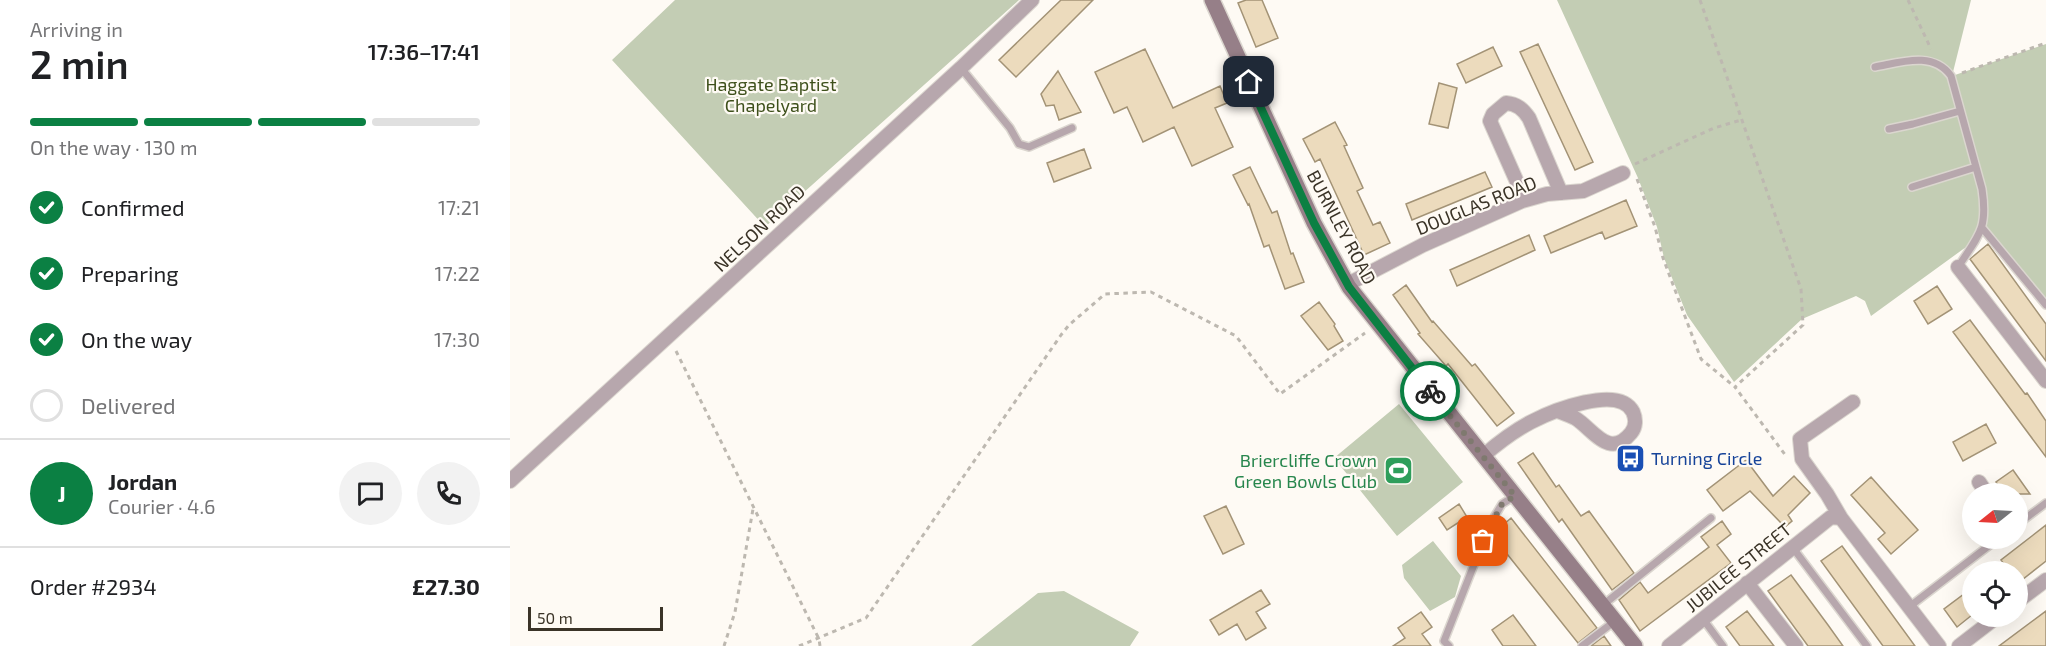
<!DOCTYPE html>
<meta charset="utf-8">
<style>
body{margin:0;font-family:"Exo 2",sans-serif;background:#f2f2f2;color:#202124;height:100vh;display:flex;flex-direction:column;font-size:22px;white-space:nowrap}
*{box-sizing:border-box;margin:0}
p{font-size:20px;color:#757577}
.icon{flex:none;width:33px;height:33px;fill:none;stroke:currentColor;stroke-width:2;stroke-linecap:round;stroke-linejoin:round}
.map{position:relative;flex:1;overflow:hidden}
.panel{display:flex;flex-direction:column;background:#fff;width:510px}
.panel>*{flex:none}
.needle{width:39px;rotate:252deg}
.controls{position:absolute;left:1452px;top:483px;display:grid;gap:12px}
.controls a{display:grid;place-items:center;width:66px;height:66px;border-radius:50%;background:#fff;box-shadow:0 6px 24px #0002;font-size:30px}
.scale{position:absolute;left:18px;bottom:15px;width:135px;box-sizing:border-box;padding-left:6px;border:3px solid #3a3327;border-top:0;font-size:16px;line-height:21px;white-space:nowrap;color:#3a3327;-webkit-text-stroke:4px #fefaf4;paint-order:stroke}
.pin{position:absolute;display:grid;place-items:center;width:51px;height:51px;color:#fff;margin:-26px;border-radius:12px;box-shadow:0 3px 9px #0006}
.courier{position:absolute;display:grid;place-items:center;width:60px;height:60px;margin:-30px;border:4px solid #0b8043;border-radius:50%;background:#fff;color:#222;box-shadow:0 2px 8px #0007}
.summary em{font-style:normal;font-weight:600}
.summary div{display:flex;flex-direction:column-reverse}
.summary{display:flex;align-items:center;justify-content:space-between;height:102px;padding:0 30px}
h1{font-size:39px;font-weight:600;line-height:45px}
.bar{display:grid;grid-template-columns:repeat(4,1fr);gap:9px 6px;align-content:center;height:72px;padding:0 30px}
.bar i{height:8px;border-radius:4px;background:#e0e0e0}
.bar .selected{background:#0b8043}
.bar p{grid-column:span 4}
.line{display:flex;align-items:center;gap:15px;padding:0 30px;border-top:2px solid #e0e0e0}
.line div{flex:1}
.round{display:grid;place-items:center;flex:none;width:63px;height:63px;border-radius:32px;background:#f2f2f2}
ol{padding:0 30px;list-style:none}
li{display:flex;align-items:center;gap:18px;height:66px}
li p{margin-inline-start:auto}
li .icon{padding:6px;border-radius:50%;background:#0b8043;color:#fff;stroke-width:4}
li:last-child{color:#757577}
li i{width:33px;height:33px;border:3px solid #e0e0e0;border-radius:50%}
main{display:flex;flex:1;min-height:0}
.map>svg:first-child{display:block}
</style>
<main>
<section class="panel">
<div class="summary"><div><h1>2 min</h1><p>Arriving in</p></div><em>17:36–17:41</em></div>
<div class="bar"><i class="selected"></i><i class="selected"></i><i class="selected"></i><i></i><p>On the way · 130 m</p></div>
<ol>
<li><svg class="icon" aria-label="check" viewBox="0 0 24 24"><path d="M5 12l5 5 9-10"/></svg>Confirmed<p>17:21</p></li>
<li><svg class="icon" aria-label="check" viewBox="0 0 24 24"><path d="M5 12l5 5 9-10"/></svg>Preparing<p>17:22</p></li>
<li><svg class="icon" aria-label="check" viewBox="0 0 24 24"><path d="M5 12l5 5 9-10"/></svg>On the way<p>17:30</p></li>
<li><i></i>Delivered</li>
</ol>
<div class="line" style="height:108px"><b class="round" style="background:#0b8043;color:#fff">J</b><div><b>Jordan</b><p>Courier · 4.6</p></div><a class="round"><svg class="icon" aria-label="chat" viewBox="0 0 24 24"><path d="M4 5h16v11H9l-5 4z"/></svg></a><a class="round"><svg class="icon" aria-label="phone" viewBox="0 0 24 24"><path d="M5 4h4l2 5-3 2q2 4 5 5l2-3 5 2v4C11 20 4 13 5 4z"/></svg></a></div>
<div class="line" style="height:78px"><div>Order #2934</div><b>£27.30</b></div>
</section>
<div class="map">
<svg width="1536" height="646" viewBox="0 0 1536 646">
<rect width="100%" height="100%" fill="#fefaf4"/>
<!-- green -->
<path fill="#c3cdb4" d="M165,0H509L255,227L102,60Z
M1047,0H1461L1442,76L1536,44V301L1474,234L1361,316L1355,301L1346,296L1292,319L1224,382L1177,315L1154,258L1147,227L1128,178Z
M889,404L953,482L887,536L824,458Z
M923,541L951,576L945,597L920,611L894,578L892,565Z
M554,591L629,632L620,646H461L528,593Z"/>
<!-- building -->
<path fill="#ecdbbd" stroke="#a39376" stroke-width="1.5" d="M551,0H583L506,77L489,60Z
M736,0H752L768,38L746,47L728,3Z
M1028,44L1083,162L1065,170L1010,52Z
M983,47L992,66L956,83L947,64Z
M635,49L663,108L710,86L717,103L705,108L723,147L682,166L664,127L633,142L617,107L604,113L585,72Z
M548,71L571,112L549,120L544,105L536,106L531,94Z
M929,83L947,88L938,128L919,124Z
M825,122L837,145L834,146L853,188L847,191L863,225L870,222L880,243L854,255L810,159L805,162L793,139Z
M574,149L581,168L544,182L537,163Z
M740,167L762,213L767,211L781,254L783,253L794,282L775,289L759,245L754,247L739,204L738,205L723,175Z
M975,172L982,187L902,220L896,204Z
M1116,200L1127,226L1095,239L1092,232L1041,253L1034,236Z
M1019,235L1025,250L947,286L940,270Z
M1478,244L1536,324V361L1460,259Z
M896,285L922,322L923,321L962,366L965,364L1004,413L987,426L938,364L936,366L908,334L910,333L883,295Z
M1427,286L1442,309L1418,324L1404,301Z
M809,302L825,324L824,326L833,341L818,350L791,316Z
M1460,320L1515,394L1517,393L1536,421V457L1443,332Z
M1476,424L1486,443L1453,461L1443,442Z
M1023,453L1046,487L1049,485L1071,516L1079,511L1124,573L1102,590L1052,519L1049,522L1008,463Z
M1236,460L1263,496L1284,476L1300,493L1278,515L1282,521L1275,527L1240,491L1213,511L1197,490Z
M1503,470L1520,494H1494L1486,482Z
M1361,477L1408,530L1381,554L1368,539L1375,533L1341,495Z
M949,504L957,517L937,530L929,518Z
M716,506L734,544L713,554L694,516Z
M1001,518L1087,628L1068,643L982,535Z
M1212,521L1221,534L1207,545L1221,563L1130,631L1109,600L1130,582L1138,593L1199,547L1191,537Z
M1536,525V561L1508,583V572H1499L1491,560Z
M1332,546L1405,646H1373L1311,561Z
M1281,575L1318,625L1333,646H1298L1258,591Z
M1462,588V615L1447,627L1434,609Z
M751,590L760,604L746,612L756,628L736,640L727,624L709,635L700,620Z
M1237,611L1264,646H1230L1216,627Z
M1536,611V646H1489Z
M911,612L922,627L912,634L921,646H883L895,638L888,628Z
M1003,615L1026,646H993L982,630Z
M1094,636L1101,646H1081Z"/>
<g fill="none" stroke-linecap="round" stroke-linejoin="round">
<defs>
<path id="lane" d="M1365,67C1392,62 1423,51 1441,76L1472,189C1478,229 1469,235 1448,267
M451,68L500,128L509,144L519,147L562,128
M1379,129L1403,124L1450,111
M1402,187L1466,167
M1473,229L1536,305
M1508,524L1536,503
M1283,548L1357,646
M1093,605L1201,518
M1399,607L1489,538
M1193,619L1213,646
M939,646L934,641L980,524L992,504L1005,496
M1072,646L1105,621"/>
<path id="street" d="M1015,200L980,121L983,114L996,103C1007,104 1013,109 1019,118L1051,193
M1448,267L1536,381
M838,284L913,245L1012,201L1037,194L1073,191L1113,173
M973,456C988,443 1004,431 1021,422C1042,411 1109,384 1123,412C1126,419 1126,427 1121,433C1099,460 1083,429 1065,418C1059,415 1053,413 1048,411
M0,481L451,68L522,0
M1469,482L1477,494
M1331,518L1317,494L1292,459L1290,439L1343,402
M1237,583L1286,646
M1508,601L1536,580
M1159,646L1321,517L1331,518L1429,646
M1449,646L1488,616"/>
<path id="secondary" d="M702,0L804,223L839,287L1125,646"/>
</defs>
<!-- lane casing -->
<use href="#lane" stroke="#dbd6cf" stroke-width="10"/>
<!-- street casing -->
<use href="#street" stroke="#dbd6cf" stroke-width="16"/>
<!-- secondary casing -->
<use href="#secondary" stroke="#dbd6cf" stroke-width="18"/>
<!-- path -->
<path stroke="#bdb8b0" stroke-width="3" stroke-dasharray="4.5 4.5" stroke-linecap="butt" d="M1190,0L1291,289L1293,325L1225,387L1276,456
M1398,0L1421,49
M1452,73L1536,43
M1125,164L1204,128L1231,120
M1127,179L1145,227L1153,258L1191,359L1225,387
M166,351L309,639L310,646
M214,646L225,612L243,509
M289,646L356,618L551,335L559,325L595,294L641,292L726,336L770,394L855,333"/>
<!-- lane -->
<use href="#lane" stroke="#b7a7ad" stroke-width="7"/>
<!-- street -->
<use href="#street" stroke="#b7a7ad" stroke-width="14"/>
<!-- secondary -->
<use href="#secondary" stroke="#967f88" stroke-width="15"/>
</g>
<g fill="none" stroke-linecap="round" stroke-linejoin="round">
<!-- done -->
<path stroke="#7f796f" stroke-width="6" stroke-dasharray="0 10.8" d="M920,391L1005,496L992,504L973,541"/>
<!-- route -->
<path stroke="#0b8043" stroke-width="8" d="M739,82L804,223L839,287L920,391"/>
</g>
<!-- icons -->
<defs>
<symbol id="bus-square" viewBox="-11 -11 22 22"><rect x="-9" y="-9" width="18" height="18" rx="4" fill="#1a4fb4" stroke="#fefaf4"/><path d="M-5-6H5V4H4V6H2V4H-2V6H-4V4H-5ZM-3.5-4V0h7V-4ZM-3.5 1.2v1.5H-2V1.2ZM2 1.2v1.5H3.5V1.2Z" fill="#fff"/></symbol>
<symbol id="stadium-square" viewBox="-11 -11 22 22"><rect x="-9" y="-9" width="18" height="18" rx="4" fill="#2e9e5b" stroke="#fefaf4"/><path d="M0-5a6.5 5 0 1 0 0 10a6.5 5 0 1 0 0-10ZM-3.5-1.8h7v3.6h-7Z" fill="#fff"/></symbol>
</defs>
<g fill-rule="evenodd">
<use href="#bus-square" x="1104" y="442" width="33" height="33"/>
<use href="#stadium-square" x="872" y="454" width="33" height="33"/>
</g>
<g text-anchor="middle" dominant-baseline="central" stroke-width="4.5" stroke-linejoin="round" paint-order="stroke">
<!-- park labels -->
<g font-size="18" fill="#3e501b" stroke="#fefaf4">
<text x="261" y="84">Haggate Baptist<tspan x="261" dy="21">Chapelyard</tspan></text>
</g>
<!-- street labels -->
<g font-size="18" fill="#3a3327" stroke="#fefaf4">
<text transform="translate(966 205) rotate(-22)">DOUGLAS ROAD</text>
<text transform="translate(832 227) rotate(62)">BURNLEY ROAD</text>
<text transform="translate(249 228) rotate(-43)">NELSON ROAD</text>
<text transform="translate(1228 567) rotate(-39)">JUBILEE STREET</text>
</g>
<!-- transit labels -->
<g font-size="18" fill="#164399" stroke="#fefaf4" text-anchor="start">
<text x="1141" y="458">Turning Circle</text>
</g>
<!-- leisure labels -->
<g font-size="18" fill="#27864d" stroke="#fefaf4" text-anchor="end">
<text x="867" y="460">Briercliffe Crown<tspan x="867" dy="21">Green Bowls Club</tspan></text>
</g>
</g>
</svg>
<div class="controls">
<a><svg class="needle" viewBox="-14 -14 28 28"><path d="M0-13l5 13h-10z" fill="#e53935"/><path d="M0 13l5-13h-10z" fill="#757577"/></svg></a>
<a><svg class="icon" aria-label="locate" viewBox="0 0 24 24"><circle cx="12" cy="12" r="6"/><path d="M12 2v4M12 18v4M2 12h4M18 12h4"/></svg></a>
</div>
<div class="scale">50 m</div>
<div class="pin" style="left:973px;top:541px;background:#ea580c"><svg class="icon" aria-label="bag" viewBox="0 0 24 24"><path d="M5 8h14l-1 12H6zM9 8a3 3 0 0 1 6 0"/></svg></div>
<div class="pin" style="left:739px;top:82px;background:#1f2937"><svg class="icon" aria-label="home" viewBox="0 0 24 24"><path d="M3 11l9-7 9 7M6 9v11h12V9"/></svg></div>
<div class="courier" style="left:920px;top:391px"><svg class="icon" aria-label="bike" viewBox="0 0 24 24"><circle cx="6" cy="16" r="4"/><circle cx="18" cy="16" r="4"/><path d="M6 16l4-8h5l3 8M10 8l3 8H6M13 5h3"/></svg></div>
</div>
</main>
